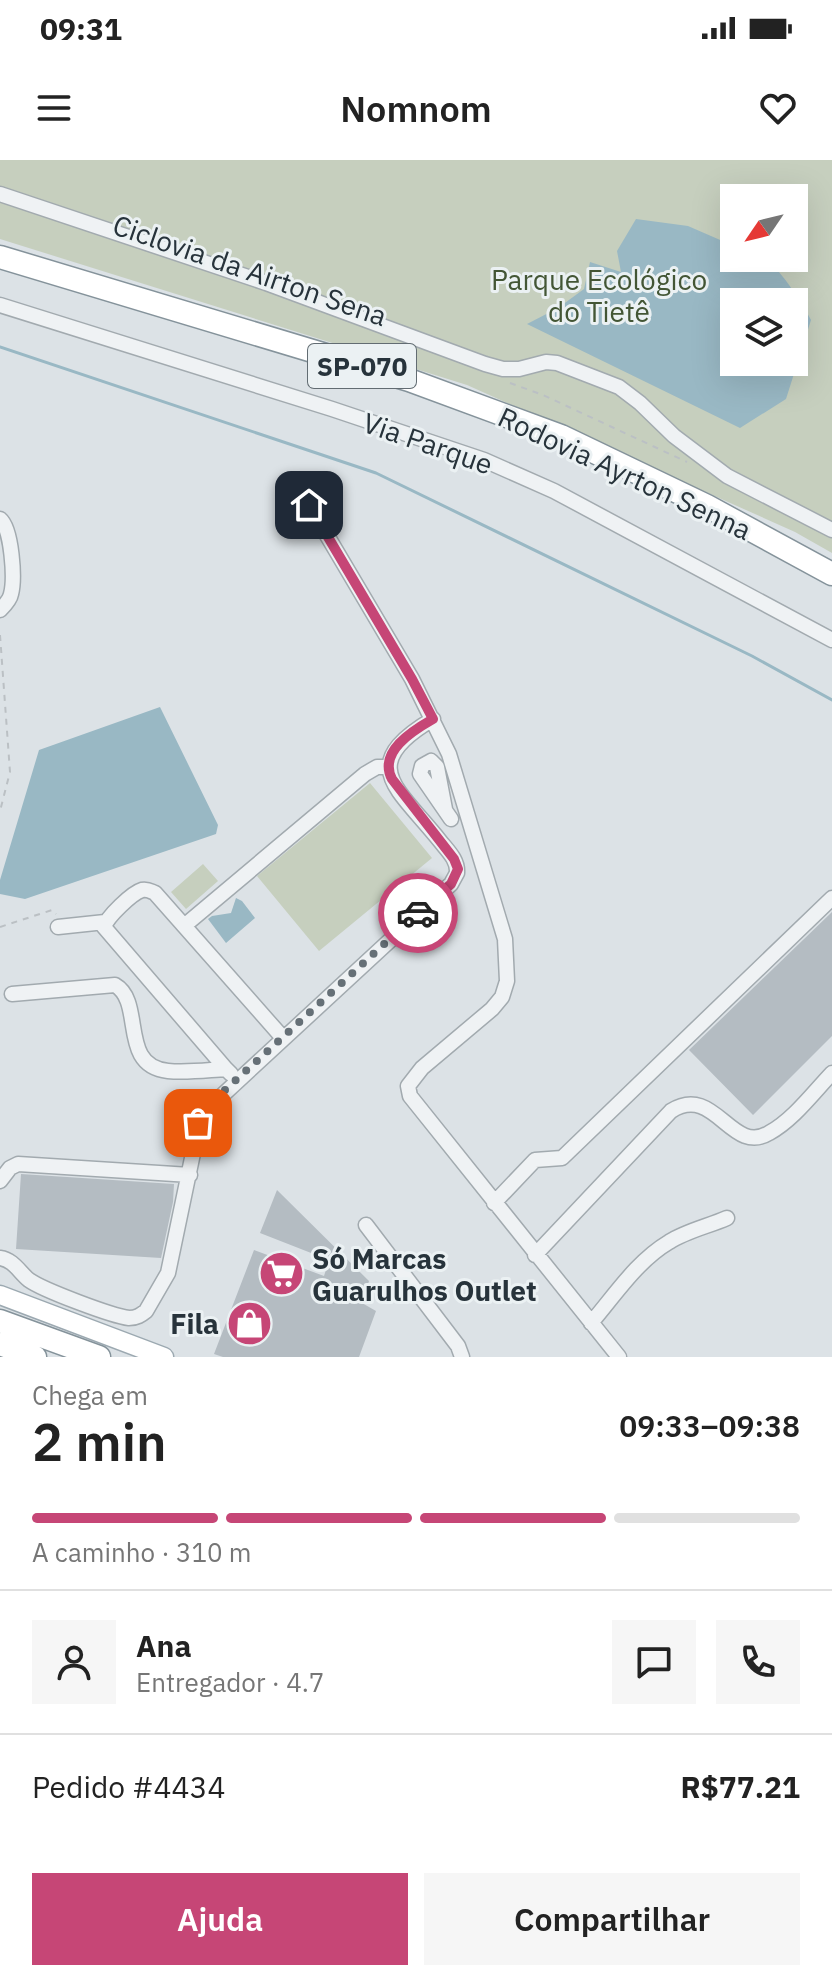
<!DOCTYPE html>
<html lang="pt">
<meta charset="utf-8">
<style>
body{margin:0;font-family:"IBM Plex Sans",sans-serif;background:#f6f6f6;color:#222;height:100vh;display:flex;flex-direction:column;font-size:30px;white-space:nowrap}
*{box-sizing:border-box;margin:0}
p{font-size:26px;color:#767676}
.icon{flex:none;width:44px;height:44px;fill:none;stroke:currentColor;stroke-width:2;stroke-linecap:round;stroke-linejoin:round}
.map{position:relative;height:1197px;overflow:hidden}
.panel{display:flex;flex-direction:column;background:#fff;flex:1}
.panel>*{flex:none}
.needle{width:52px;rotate:235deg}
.buttons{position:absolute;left:720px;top:24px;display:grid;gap:16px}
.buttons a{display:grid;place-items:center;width:88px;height:88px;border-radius:0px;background:#fff;box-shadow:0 8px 32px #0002;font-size:40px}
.pin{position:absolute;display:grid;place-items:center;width:68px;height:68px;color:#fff;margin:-34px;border-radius:16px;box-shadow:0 4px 12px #0006}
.courier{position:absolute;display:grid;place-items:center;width:80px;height:80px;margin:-40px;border:6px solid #c64676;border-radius:50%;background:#fff;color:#222;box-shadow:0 2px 10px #0007}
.summary em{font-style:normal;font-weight:600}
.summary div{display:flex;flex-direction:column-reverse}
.summary{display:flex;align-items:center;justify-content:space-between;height:136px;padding:0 32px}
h1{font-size:52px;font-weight:600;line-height:60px}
.bar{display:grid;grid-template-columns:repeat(4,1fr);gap:12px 8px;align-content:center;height:96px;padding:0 32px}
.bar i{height:10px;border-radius:6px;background:#e0e0e0}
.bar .active{background:#c64676}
.bar p{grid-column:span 4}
.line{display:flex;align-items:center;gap:20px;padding:0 32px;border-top:2px solid #e0e0e0}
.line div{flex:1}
.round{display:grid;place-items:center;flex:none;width:84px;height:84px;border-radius:0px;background:#f6f6f6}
.button{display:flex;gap:16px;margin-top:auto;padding:16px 32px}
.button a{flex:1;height:92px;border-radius:0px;background:#c64676;color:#fff;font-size:32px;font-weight:600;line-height:92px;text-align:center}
.button a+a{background:#f6f6f6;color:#222}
.status{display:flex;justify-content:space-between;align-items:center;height:56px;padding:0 40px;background:#fff;direction:ltr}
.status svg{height:22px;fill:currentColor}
header{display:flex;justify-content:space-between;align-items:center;height:104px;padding:0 32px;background:#fff;font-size:36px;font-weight:600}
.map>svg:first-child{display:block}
</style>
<div class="status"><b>09:31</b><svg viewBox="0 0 49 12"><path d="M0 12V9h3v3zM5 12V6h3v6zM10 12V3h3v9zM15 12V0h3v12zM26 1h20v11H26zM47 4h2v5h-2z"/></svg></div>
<header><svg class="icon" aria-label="menu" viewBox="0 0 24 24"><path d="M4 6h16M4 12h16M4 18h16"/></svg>Nomnom<svg class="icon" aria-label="heart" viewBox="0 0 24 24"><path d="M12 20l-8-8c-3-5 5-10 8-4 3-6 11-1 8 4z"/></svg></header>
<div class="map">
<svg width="832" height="1197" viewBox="0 0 832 1197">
<rect width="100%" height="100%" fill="#dce2e6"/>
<!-- green -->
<path fill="#c6cfbe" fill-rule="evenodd" d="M0,0H832V393L795,372L467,225L0,79ZM734,38H794V98H734ZM734,142H794V202H734Z
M370,623L432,698L319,791L257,716Z
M203,704L218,721L186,749L171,732Z"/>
<!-- water -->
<path fill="#99b8c4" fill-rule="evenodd" d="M636,59L688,66L734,86V98H767C785,118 799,137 811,160L786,239L740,268L527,164L558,148L584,129L590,102L621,112L617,91ZM794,142V202H734V142Z
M160,547L218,665L216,674L25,739L0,734V720L39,590Z
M236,738L242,741L255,758L226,783L208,759L212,756L231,753Z"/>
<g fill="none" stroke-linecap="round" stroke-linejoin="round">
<!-- stream -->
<path stroke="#99b8c4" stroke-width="3" d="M0,187L376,313L752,496L832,540"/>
</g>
<!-- building -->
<path fill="#b4bcc2" d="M832,752V876L753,955L689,890Z
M21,1014L174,1024L173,1042L161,1098L16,1089Z
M277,1030L369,1121L362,1143L376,1151L359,1197H223L214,1194L254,1090L324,1116L329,1100L260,1073Z"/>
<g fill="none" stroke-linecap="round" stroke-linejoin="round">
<defs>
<path id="minor" d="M0,34L266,123L485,204L503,209H519L546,202L557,203L619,227L640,243L674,276L727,316L832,370
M0,145L332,249L484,300L554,331L832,480
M309,345L412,519L449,594L505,779L507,821L502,837L492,849L422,908L408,926L410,936L619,1197
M0,359C12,369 15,419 11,434C10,440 4,446 0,450
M445,649L437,607L431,601L422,606L420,614L451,659
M184,766L365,614L377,607H388
M58,767L105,762
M12,834L115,825C145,842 118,906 168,911C187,913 208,910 226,909L231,914
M226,909L104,767C107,757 132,733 142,730C148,729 150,731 155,733L283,878
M0,1021L10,1008L18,1004L190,1015
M494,1043L535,1000L562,998L832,738
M366,1065L458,1186L462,1197
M535,1095L671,951C715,923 731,996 769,973C793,960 813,933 832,913
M0,1098C14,1100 19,1112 29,1120C43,1130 112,1156 129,1158C137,1158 141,1155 146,1151L168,1113L201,955L451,724L457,713C458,700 448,691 440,681C398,628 355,605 433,559
M591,1163C615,1135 637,1101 669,1082C686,1071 709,1066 727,1058"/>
<path id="major" d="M0,1135L164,1197"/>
<path id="highway" d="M0,97L409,220L561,276L707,346L832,414
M0,1161L99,1197
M0,1184L35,1197"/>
</defs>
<!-- minor casing -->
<use href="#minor" stroke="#a2aaaf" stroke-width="17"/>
<!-- major casing -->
<use href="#major" stroke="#9ca9b1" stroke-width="21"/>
<!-- highway casing -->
<use href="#highway" stroke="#85939b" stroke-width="25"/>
<!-- path -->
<path stroke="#bbc0c4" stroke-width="2" stroke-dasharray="6 6" stroke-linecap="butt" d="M510,223L543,235L687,302
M0,475L10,612L0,651
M0,767L52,750L56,754"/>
<!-- minor -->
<use href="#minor" stroke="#eff2f4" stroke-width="14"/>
<!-- major -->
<use href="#major" stroke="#fff" stroke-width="18"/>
<!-- highway -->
<use href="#highway" stroke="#fff" stroke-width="22"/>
</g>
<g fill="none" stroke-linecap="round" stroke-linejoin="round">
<!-- done -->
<path stroke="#667077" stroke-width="8" stroke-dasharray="0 14.4" d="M198,963L201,955L212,942L418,753"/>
<!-- route -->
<path stroke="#c64676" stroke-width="10" d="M309,345L412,519L433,559C412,571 378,592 392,619L454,699L458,709L451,724L418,753"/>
</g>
<!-- icons -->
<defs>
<symbol id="supermarket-disc" viewBox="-11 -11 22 22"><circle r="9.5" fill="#c64676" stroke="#ebf1f3"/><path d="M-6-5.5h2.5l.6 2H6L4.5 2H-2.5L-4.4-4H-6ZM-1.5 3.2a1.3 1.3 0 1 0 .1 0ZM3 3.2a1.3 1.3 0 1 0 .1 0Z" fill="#fff"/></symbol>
<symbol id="shop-disc" viewBox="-11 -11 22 22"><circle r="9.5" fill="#c64676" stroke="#ebf1f3"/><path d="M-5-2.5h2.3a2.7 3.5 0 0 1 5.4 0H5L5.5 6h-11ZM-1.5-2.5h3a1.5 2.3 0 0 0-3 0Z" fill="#fff"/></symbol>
</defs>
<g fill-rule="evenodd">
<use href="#supermarket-disc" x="256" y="1088" width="51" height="51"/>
<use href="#shop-disc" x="224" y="1138" width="51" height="51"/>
</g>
<g text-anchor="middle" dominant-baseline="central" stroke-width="6" stroke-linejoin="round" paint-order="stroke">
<!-- shield labels -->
<rect fill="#ebf1f3" stroke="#626c72" stroke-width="2" x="308" y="184" width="108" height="44" rx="6"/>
<g font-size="26" font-weight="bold" fill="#27333b">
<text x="362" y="206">SP-070</text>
</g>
<!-- street labels -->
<g font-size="28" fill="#27333b" stroke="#ebf1f3">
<text transform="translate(250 110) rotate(19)">Ciclovia da Airton Sena</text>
<text transform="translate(428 283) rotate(19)">Via Parque</text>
<text transform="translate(625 313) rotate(25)">Rodovia Ayrton Senna</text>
</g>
<!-- park labels -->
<g font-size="28" fill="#435635" stroke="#ebf1f3">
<text x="599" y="119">Parque Ecológico<tspan x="599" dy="32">do Tietê</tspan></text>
</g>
<!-- poi labels -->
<g font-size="28" font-weight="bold" fill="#27333b" stroke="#ebf1f3" text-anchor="start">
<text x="312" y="1098">Só Marcas<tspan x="312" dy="32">Guarulhos Outlet</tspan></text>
<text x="219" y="1163" text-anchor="end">Fila</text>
</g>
</g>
</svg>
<div class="buttons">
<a><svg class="needle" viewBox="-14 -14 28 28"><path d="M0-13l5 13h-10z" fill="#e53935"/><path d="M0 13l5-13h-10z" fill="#767676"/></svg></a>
<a><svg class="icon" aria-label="layers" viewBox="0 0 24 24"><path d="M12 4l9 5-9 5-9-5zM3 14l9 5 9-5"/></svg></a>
</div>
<div class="pin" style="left:198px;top:963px;background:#ea580c"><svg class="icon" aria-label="bag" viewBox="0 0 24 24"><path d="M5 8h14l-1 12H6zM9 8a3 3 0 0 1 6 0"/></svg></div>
<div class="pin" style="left:309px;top:345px;background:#1f2937"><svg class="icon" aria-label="home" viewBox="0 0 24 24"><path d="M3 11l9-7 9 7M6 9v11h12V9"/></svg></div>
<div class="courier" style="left:418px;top:753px"><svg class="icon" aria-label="car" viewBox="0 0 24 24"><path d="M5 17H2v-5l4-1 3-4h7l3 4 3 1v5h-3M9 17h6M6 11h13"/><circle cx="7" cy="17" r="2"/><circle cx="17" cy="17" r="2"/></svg></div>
</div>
<section class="panel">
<div class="summary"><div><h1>2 min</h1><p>Chega em</p></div><em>09:33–09:38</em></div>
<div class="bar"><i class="active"></i><i class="active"></i><i class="active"></i><i></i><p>A caminho · 310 m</p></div>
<div class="line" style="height:144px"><a class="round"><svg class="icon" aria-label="person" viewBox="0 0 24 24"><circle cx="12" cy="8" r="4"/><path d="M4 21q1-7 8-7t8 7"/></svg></a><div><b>Ana</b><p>Entregador · 4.7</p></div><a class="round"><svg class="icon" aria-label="chat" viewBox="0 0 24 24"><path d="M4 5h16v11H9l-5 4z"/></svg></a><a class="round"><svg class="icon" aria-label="phone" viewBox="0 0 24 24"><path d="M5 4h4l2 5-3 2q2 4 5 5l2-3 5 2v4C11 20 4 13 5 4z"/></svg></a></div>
<div class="line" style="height:104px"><div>Pedido #4434</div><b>R$77.21</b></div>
<div class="button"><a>Ajuda</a><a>Compartilhar</a></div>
</section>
